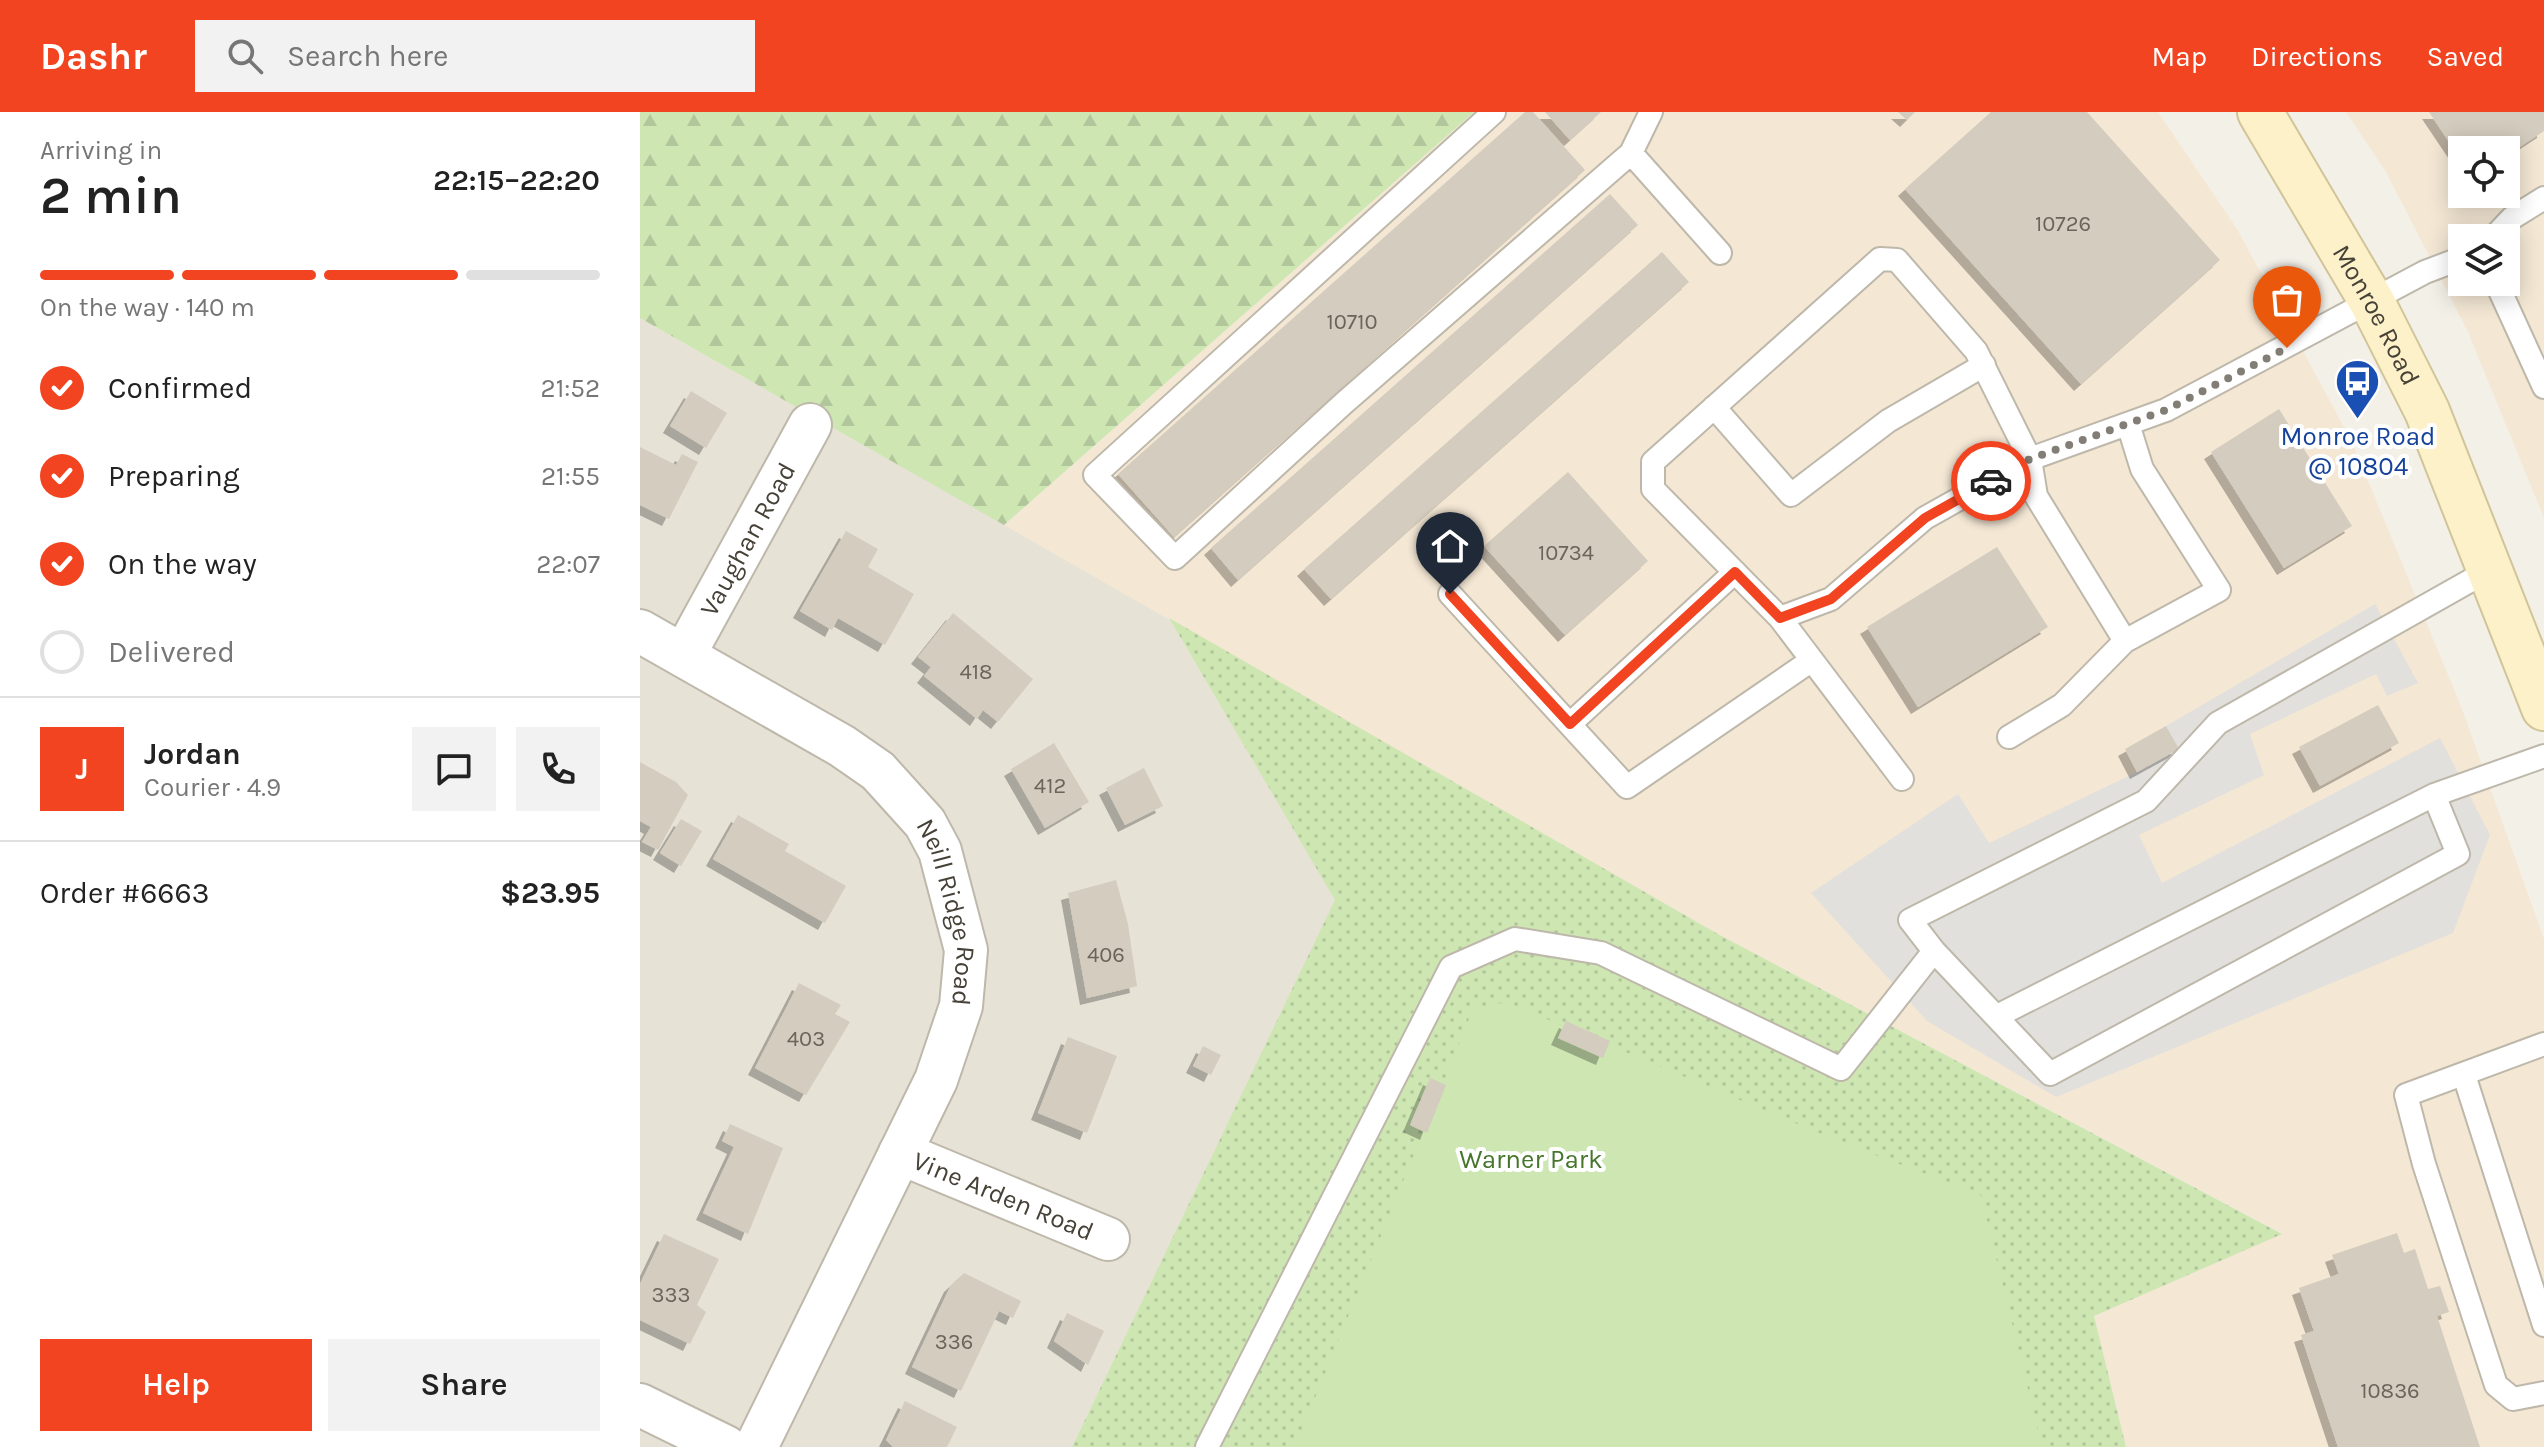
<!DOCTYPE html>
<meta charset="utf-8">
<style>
body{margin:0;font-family:Karla,sans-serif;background:#f2f2f2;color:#222;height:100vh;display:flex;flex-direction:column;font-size:30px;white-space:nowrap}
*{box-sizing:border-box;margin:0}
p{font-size:26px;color:#767676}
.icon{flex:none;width:44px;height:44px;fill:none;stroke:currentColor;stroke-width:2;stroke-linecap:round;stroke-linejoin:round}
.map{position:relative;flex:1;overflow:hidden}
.side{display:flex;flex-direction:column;background:#fff;width:640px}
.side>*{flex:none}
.tools{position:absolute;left:1808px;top:24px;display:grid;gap:16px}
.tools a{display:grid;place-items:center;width:72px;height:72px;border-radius:0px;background:#fff;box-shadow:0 4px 20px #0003;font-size:40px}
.pin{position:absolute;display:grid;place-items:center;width:68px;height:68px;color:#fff;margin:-82px -34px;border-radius:50% 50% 50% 0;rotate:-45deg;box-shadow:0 0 8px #0007}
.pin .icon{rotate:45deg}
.courier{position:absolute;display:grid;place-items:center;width:80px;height:80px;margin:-40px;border:6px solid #f24420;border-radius:50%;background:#fff;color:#222;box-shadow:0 2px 10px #0007}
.summary em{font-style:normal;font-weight:600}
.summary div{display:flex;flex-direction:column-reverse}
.summary{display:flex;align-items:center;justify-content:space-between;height:136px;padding:0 40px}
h1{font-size:52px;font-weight:600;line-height:60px}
.bar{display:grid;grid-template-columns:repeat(4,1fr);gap:12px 8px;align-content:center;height:96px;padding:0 40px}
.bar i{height:10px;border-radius:6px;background:#e0e0e0}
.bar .active{background:#f24420}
.bar p{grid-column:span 4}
.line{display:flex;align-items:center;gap:20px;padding:0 40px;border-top:2px solid #e0e0e0}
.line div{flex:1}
.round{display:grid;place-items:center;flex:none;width:84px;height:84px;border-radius:0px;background:#f2f2f2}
ol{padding:0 40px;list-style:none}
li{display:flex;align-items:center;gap:24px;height:88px}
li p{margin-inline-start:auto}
li .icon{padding:8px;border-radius:50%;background:#f24420;color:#fff;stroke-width:4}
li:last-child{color:#767676}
li i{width:44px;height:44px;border:4px solid #e0e0e0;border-radius:50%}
.primary-button{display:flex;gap:16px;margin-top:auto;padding:16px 40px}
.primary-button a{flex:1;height:92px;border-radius:0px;background:#f24420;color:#fff;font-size:32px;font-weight:600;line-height:92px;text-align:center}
.primary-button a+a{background:#f2f2f2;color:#222}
header{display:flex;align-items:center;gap:48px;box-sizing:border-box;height:112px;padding:0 40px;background:#f24420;color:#fff}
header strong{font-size:38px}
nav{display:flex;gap:44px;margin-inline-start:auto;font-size:28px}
.search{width:560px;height:72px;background:#f2f2f2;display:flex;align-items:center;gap:20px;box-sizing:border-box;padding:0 28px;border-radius:0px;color:#767676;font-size:30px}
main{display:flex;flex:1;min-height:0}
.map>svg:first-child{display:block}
</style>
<header>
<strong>Dashr</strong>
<div class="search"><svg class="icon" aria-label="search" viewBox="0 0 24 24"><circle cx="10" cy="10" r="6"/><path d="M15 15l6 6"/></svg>Search here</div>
<nav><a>Map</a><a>Directions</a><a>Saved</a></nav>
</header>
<main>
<section class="side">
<div class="summary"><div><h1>2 min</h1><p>Arriving in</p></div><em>22:15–22:20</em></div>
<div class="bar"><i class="active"></i><i class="active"></i><i class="active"></i><i></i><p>On the way · 140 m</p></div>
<ol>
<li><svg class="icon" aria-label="check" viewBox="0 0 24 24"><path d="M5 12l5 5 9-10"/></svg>Confirmed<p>21:52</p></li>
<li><svg class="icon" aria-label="check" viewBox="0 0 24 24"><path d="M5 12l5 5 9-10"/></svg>Preparing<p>21:55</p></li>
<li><svg class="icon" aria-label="check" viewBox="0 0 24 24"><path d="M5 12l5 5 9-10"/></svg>On the way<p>22:07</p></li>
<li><i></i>Delivered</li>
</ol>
<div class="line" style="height:144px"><b class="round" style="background:#f24420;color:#fff">J</b><div><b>Jordan</b><p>Courier · 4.9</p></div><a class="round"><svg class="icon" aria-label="chat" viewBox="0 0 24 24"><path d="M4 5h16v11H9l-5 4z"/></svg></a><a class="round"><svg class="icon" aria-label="phone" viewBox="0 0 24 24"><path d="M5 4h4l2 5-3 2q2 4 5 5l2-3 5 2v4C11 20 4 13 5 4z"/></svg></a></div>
<div class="line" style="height:104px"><div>Order #6663</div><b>$23.95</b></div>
<div class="primary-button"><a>Help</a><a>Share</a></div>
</section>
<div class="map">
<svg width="1904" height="1335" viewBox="0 0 1904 1335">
<defs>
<pattern id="forest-firs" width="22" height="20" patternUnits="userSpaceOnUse" patternTransform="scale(2)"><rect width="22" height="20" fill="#cde6b2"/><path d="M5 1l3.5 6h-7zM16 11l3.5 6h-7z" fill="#b1c69a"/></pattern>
<pattern id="park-dots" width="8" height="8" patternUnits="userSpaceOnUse" patternTransform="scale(2)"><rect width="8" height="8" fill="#cde6b2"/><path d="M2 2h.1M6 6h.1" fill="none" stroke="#b1c69a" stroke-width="1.8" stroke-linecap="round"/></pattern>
<filter id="shadow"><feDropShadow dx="-7" dy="7" stdDeviation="0" flood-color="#0004"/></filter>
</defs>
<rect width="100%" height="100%" fill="#f3f0e8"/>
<!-- residential -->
<path fill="#e7e2d6" d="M0,206L529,506L696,788L432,1335H0Z"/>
<!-- commercial -->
<path fill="#f4e7d4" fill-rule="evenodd" d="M834,0H1518L1597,117L1712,330L1822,597L1904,827V1335H1486L1454,1204L1641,1121L1076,821L364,413Z
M1706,0H1904V406L1828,220L1746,60ZM1822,38H1866V82H1822ZM1822,126H1866V170H1822Z"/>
<!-- forest -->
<path fill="url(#forest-firs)" d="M0,0H834L364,413L0,206Z"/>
<!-- park -->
<path fill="url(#park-dots)" d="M529,506L1076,821L1642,1122L1454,1204L1486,1335H432L695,788Z"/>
<!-- pitch -->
<path fill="#cde6b2" d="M866,890L1191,1026L1341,1083L1402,1335H655L833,897Z"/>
<!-- parking -->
<path fill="#e2e0dc" d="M1735,492L1778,571L1747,584L1736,562L1610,622L1624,663L1499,723L1522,771L1800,626L1850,723L1813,821L1416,985L1287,909L1171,781L1318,682L1349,731L1497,660L1538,637L1526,614Z"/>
<!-- building -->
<path fill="#d4ccbe" filter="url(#shadow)" d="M885,0H893L945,58L534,425L478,362Z
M905,0H961L930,28Z
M1258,0H1275L1267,8Z
M1351,0H1447L1580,148L1441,272L1265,77Z
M1789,0H1904V19L1866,44V38H1822V49Z
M970,82L998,113L598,468L571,436Z
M1022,140L1049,170L691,487L664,457Z
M51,279L87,301L66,336L30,314Z
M1639,297L1712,414L1644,456L1571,340Z
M0,335L36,353L42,342L58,350L29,407L0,393Z
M928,360L1008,449L925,523L844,434Z
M206,419L238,437L228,455L274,482L245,533L198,506L192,518L160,499Z
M1357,435L1408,515L1278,595L1227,515Z
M313,501L393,567L358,610L343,598L337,607L284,564L291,555L278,545Z
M1738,593L1759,631L1680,674L1659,635Z
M1526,614L1539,637L1497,660L1485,637Z
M414,631L449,690L405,716L371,657Z
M0,650L36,670L48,683L18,738L2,730L11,715L0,709Z
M504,656L523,694L485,713L466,676Z
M98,703L149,732L145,739L206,774L185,811L73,747Z
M41,707L62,719L41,754L20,741Z
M476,768L488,812L497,874L447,886L428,781Z
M159,871L201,893L195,902L210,910L166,983L115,956Z
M926,909L970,929L963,946L918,926Z
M428,925L477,944L447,1021L398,1001Z
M563,934L581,943L571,963L553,954Z
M790,966L806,973L787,1021L770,1013Z
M90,1012L143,1036L108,1122L63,1101L94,1035L82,1029Z
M1757,1121L1764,1141L1775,1137L1788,1177L1800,1174L1809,1200L1797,1204L1840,1335H1698L1661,1223L1674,1219L1659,1176L1699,1162L1692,1143Z
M24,1122L79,1147L57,1193L66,1200L50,1232L0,1208V1172Z
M324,1161L381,1189L373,1206L359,1199L321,1279L272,1255L311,1173Z
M427,1201L464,1219L448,1253L414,1229Z
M265,1289L317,1315L307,1335H253L246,1328Z"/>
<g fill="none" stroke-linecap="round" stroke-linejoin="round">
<defs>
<path id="lane" d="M854,0L455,363L535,446L704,291L991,41
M1011,0L991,41L1080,141
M1853,126L1872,106L1904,86
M1856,170L1904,275
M1074,295L1151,383L1248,309L1344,253
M1851,457L1578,611L1506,689L1270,808L1294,839L1410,962L1818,742L1794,683L1904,644
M810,482L987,675L1172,548
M1140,506L1262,667
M1485,529L1396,384L1390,347L1336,239L1257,148L1240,147L1013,350V377L1140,506L1191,487L1285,406L1390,347L1526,298L1785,160L1822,146
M930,612L1095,460
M1369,625L1422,593L1485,529L1579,478L1502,357L1488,312
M1357,904L1794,683
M1904,932L1766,983L1784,1052L1856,1273L1873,1287L1904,1281
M1824,963L1904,1213
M567,1335L811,855L875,827L961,841L1201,957L1294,839"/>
<g id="street">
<path id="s1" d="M0,519L202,634L238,659L285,711L300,739L326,838L321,894L296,968L116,1335"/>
<path id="s2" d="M44,543L170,313"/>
<path id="s3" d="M260,1041L468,1127"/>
<path d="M0,1293L86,1335"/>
</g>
<g id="secondary">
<path id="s4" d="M1620,0L1732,190L1787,299L1904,596"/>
</g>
</defs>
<!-- lane casing -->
<use href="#lane" stroke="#beb8ab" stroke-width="26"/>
<!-- street casing -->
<use href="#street" stroke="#beb8ab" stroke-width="46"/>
<!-- secondary casing -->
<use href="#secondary" stroke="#d1c499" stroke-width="48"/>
<!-- lane -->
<use href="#lane" stroke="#fff" stroke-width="22"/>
<!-- street -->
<use href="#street" stroke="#fff" stroke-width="42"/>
<!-- secondary -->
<use href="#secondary" stroke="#fdf1c9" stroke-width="44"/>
</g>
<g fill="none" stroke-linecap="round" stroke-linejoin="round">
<!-- done -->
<path stroke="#837e75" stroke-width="8" stroke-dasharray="0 14.4" d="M1351,369L1390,347L1526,298L1647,236"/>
<!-- route -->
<path stroke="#f24420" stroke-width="10" d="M810,482L930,612L1095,460L1140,506L1191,487L1285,406L1351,369"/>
</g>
<!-- icons -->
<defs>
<symbol id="bus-pin" viewBox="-11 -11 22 30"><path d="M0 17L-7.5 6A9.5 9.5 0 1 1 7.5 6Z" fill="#1a4fb4" stroke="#fff"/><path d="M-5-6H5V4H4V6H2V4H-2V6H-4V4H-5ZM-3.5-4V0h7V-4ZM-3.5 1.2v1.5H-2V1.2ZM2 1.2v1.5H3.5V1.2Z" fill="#fff"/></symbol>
</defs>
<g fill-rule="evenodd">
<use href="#bus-pin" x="1692" y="244" width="51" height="69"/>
</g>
<g text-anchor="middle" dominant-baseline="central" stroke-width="8" stroke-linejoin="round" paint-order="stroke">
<!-- number labels -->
<g font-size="22" fill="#6a6459">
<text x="1423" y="112">10726</text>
<text x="712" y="210">10710</text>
<text x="926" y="441">10734</text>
<text x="336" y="560">418</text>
<text x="410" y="674">412</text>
<text x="466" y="843">406</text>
<text x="166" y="927">403</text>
<text x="31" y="1183">333</text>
<text x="314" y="1230">336</text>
<text x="1750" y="1279">10836</text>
</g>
<!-- street labels -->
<g font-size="26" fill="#464137" stroke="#fff">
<text stroke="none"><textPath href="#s4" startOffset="234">Monroe Road</textPath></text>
<text stroke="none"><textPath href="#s2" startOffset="132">Vaughan Road</textPath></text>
<text stroke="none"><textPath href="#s1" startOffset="440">Neill Ridge Road</textPath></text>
<text stroke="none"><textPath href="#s3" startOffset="112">Vine Arden Road</textPath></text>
</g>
<!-- transit labels -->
<g font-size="26" fill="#164399" stroke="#fff">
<text x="1718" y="324">Monroe Road<tspan x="1718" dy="30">@ 10804</tspan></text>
</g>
<!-- park labels -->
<g font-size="26" fill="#46762c" stroke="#fff">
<text x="891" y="1047">Warner Park</text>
</g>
</g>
</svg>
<div class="tools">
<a><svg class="icon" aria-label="locate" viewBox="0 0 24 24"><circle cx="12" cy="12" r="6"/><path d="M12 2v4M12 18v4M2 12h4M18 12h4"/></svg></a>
<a><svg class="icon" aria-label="layers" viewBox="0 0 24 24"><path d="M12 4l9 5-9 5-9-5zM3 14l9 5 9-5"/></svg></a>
</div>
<div class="pin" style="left:1647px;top:236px;background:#ea580c"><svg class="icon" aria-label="bag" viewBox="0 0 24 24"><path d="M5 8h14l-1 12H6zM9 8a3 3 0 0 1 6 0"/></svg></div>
<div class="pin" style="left:810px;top:482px;background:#1f2937"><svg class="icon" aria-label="home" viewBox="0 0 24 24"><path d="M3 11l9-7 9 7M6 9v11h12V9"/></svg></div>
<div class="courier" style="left:1351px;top:369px"><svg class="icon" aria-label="car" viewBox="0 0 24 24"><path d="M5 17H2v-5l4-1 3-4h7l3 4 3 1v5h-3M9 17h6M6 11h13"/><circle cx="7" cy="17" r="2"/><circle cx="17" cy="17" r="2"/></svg></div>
</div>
</main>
